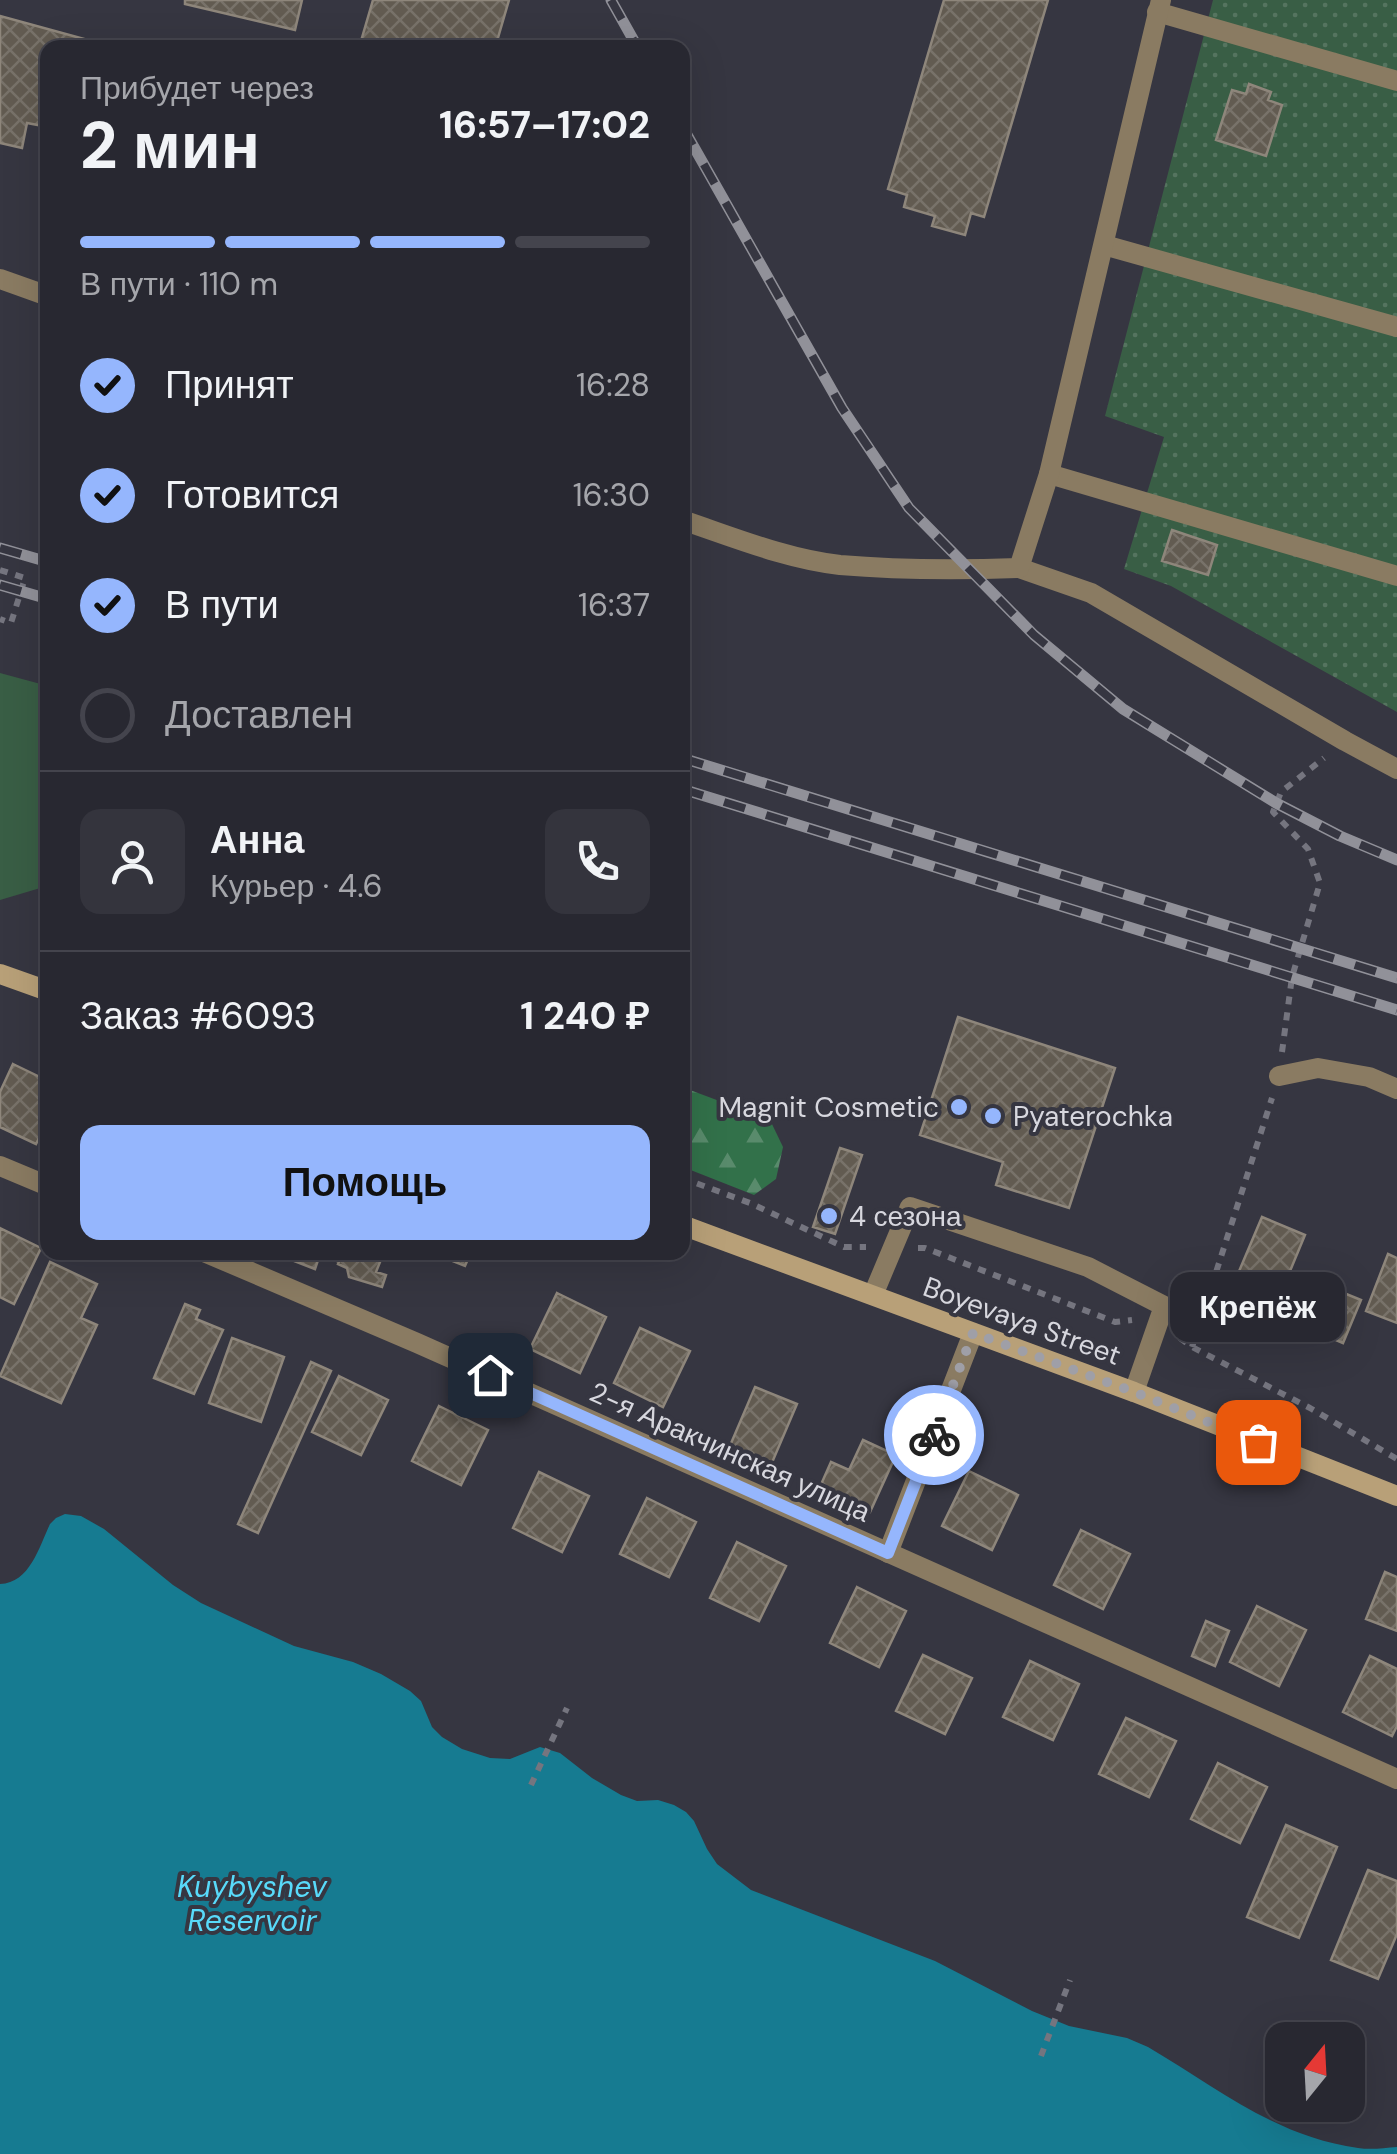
<!DOCTYPE html>
<html lang="ru">
<meta charset="utf-8">
<style>
body{margin:0;font-family:"DM Sans",sans-serif;background:#34343d;color:#f1f3f6;height:100vh;display:flex;flex-direction:column;font-size:38px;white-space:nowrap}
*{box-sizing:border-box;margin:0}
p{font-size:32px;color:#a5a6ab}
.icon{flex:none;width:55px;height:55px;fill:none;stroke:currentColor;stroke-width:2;stroke-linecap:round;stroke-linejoin:round}
.map{position:relative;flex:1;overflow:hidden}
.panel{position:absolute;left:40px;top:40px;width:650px;height:1220px;display:flex;flex-direction:column;background:#282831;border-radius:20px;box-shadow:0 10px 40px #0002,0 0 0 2px #44444d}
.panel>*{flex:none}
.needle{width:65px;rotate:18deg}
.controls{position:absolute;left:1265px;top:2022px;display:grid;gap:20px}
.controls a{display:grid;place-items:center;width:100px;height:100px;border-radius:20px;background:#282831;box-shadow:0 10px 40px #0002,0 0 0 2px #44444d;font-size:50px}
.pin{position:absolute;display:grid;place-items:center;width:85px;height:85px;color:#fff;margin:-42px;border-radius:20px;box-shadow:0 5px 15px #0006}
.courier{position:absolute;display:grid;place-items:center;width:100px;height:100px;margin:-50px;border:8px solid #95b6fd;border-radius:50%;background:#fff;color:#222;box-shadow:0 2px 12px #0007}
.bubble{position:absolute;height:70px;border-radius:20px;background:#282831;box-shadow:0 10px 40px #0002,0 0 0 2px #44444d;font-size:32px;font-weight:800;line-height:70px;text-align:center}
.headline em{font-style:normal;font-weight:800}
.headline div{display:flex;flex-direction:column-reverse}
.headline{display:flex;align-items:center;justify-content:space-between;height:170px;padding:0 40px}
h1{font-size:65px;font-weight:800;line-height:75px}
.bar{display:grid;grid-template-columns:repeat(4,1fr);gap:15px 10px;align-content:center;height:120px;padding:0 40px}
.bar i{height:12px;border-radius:8px;background:#44444d}
.bar .active{background:#95b6fd}
.bar p{grid-column:span 4}
.line{display:flex;align-items:center;gap:25px;padding:0 40px;border-top:2px solid #44444d}
.line div{flex:1}
.round{display:grid;place-items:center;flex:none;width:105px;height:105px;border-radius:20px;background:#34343d}
ol{padding:0 40px;list-style:none}
li{display:flex;align-items:center;gap:30px;height:110px}
li p{margin-inline-start:auto}
li .icon{padding:10px;border-radius:50%;background:#95b6fd;color:#111;stroke-width:4}
li:last-child{color:#a5a6ab}
li i{width:55px;height:55px;border:5px solid #44444d;border-radius:50%}
.primary-button{display:flex;gap:20px;margin-top:auto;padding:20px 40px}
.primary-button a{flex:1;height:115px;border-radius:20px;background:#95b6fd;color:#111;font-size:40px;font-weight:800;line-height:115px;text-align:center}
.map>svg:first-child{display:block}
</style>
<div class="map">
<svg width="1397" height="2154" viewBox="0 0 1397 2154">
<defs>
<pattern id="forest-firs" width="22" height="20" patternUnits="userSpaceOnUse" patternTransform="scale(2.5)"><rect width="22" height="20" fill="#32714a"/><path d="M5 1l3.5 6h-7zM16 11l3.5 6h-7z" fill="#598b6c"/></pattern>
<pattern id="park-dots" width="8" height="8" patternUnits="userSpaceOnUse" patternTransform="scale(2.5)"><rect width="8" height="8" fill="#395e45"/><path d="M2 2h.1M6 6h.1" fill="none" stroke="#55745f" stroke-width="1.8" stroke-linecap="round"/></pattern>
<pattern id="building-cross-hatch" width="8" height="8" patternUnits="userSpaceOnUse" patternTransform="scale(2.5)"><rect width="8" height="8" fill="#625b51"/><path d="M0 0l8 8M0 8l8-8" fill="none" stroke="#78726a"/></pattern>
</defs>
<rect width="100%" height="100%" fill="#363641"/>
<!-- grass -->
<path fill="#395e45" d="M0,673L48,686L47,886L0,900Z"/>
<!-- forest -->
<path fill="url(#forest-firs)" d="M682,1087L770,1120L783,1147L776,1179L754,1195L683,1167Z"/>
<!-- park -->
<path fill="url(#park-dots)" d="M1213,0H1397V712L1171,586L1124,569L1164,437L1105,416Z"/>
<!-- water -->
<path fill="#167b91" d="M65,1514L81,1516L104,1529L173,1585L201,1603L294,1646L353,1662L381,1674L410,1691L421,1701L432,1727L442,1737L462,1749L490,1758L510,1759L540,1747L560,1753L592,1778L621,1795L637,1801L658,1800L674,1805L686,1812L694,1821L707,1849L717,1864L751,1890L935,1961L1032,2011L1069,2026L1127,2038L1148,2047C1216,2087 1276,2137 1358,2148C1371,2150 1384,2148 1397,2147V2154H0V1584C30,1583 39,1547 50,1524L56,1518Z"/>
<!-- building -->
<path fill="url(#building-cross-hatch)" stroke="#8e867b" stroke-width="2.5" d="M185,0H302L295,30L185,4Z
M373,0H509L495,48H359Z
M944,0H1048L984,217L971,213L965,235L932,226L935,216L904,207L907,195L888,189Z
M0,16L106,45V48H48V127L27,123L22,148L0,143Z
M1249,84L1271,92L1268,100L1282,105L1266,156L1216,140L1232,90L1246,94Z
M1172,530L1217,545L1208,575L1162,561Z
M958,1017L1115,1068L1069,1208L996,1185L1003,1162L920,1135Z
M13,1064L48,1081V1120L36,1144L0,1127V1092Z
M840,1148L862,1155L835,1234L813,1227Z
M1262,1217L1305,1235L1290,1271L1361,1300L1343,1343L1229,1295Z
M0,1228L41,1248L14,1304L0,1297Z
M286,1252H340L337,1261L320,1254L315,1269L284,1257Z
M343,1252H384L376,1272L386,1275L382,1287L349,1277L347,1268L338,1264Z
M430,1252H471L465,1266Z
M1388,1254L1397,1258V1323L1366,1311Z
M50,1262L97,1284L81,1318L97,1325L61,1403L0,1376Z
M557,1293L606,1317L580,1373L530,1349Z
M185,1304L200,1310L196,1319L223,1330L194,1394L154,1378Z
M640,1328L690,1351L663,1407L614,1383Z
M232,1338L284,1357L261,1422L209,1403Z
M311,1362L331,1371L258,1533L238,1524Z
M339,1376L388,1400L361,1455L312,1432Z
M755,1387L797,1404L771,1465L729,1448Z
M439,1406L488,1430L461,1485L412,1461Z
M863,1440L896,1455L870,1512L819,1489L831,1462L849,1470Z
M969,1471L1018,1495L992,1550L942,1526Z
M539,1472L589,1496L562,1552L513,1528Z
M647,1498L696,1522L669,1577L620,1554Z
M1081,1530L1130,1554L1103,1609L1054,1585Z
M737,1542L786,1566L759,1621L710,1598Z
M1385,1572L1397,1577V1631L1366,1619Z
M857,1587L906,1611L879,1667L830,1643Z
M1257,1606L1306,1630L1279,1686L1230,1662Z
M1206,1621L1229,1631L1215,1666L1192,1656Z
M923,1655L972,1678L945,1734L896,1711Z
M1370,1656L1397,1669V1726L1392,1736L1343,1712Z
M1030,1661L1079,1684L1053,1740L1003,1717Z
M1126,1718L1176,1741L1149,1797L1099,1774Z
M1218,1763L1267,1787L1240,1843L1191,1819Z
M1286,1825L1337,1847L1299,1938L1247,1917Z
M1368,1870L1397,1881V1934L1378,1979L1331,1960Z"/>
<g fill="none" stroke-linecap="round" stroke-linejoin="round">
<!-- path -->
<path stroke="#75757f" stroke-width="6" stroke-dasharray="8 8" stroke-linecap="butt" d="M0,570L25,578L11,623L0,619
M1282,1052L1292,977L1320,883L1308,849L1273,812L1281,792L1324,758
M682,1178L750,1203L844,1247H866
M918,1248H925L1115,1322L1132,1320
M1180,1338L1192,1347L1310,1408L1397,1459
M1192,1347L1272,1098
M531,1785L567,1708
M1041,2056L1070,1980"/>
<!-- lane -->
<path stroke="#8a7b62" stroke-width="20" d="M1157,12L1397,81
M1104,245L1397,327
M1049,474L1397,576
M1019,568L1091,593L1345,741L1397,769
M873,1295L910,1207L1088,1267L1164,1306L1134,1392
M888,1553L973,1333"/>
<!-- street -->
<path stroke="#8a7b62" stroke-width="20" d="M0,279L48,296
M682,520C733,537 786,559 840,565C899,570 960,570 1019,568L1049,474L1161,0
M1279,1076L1318,1068L1369,1077L1397,1089
M0,1166L48,1186
M204,1252L417,1343L1397,1779"/>
<!-- secondary -->
<path stroke="#b8a078" stroke-width="20" d="M0,974L48,991
M682,1225L1134,1392L1397,1496"/>
<defs>
<path id="rail" d="M611,0L638,48
M682,126L842,408L909,508L1034,635L1123,709L1276,803L1340,836L1397,860
M0,548L48,562
M0,585L48,599
M682,758L1397,978
M682,789L1397,1010"/>
</defs>
<!-- rail casing -->
<use href="#rail" stroke="#919199" stroke-width="11"/>
<!-- rail -->
<use href="#rail" stroke="#363641" stroke-width="8" stroke-dasharray="22" stroke-linecap="butt"/>
</g>
<g fill="none" stroke-linecap="round" stroke-linejoin="round">
<!-- done -->
<path stroke="#9f9fa7" stroke-width="10" stroke-dasharray="0 18" d="M934,1435L973,1333L1134,1392L1258,1442"/>
<!-- route -->
<path stroke="#95b6fd" stroke-width="12" d="M490,1375L888,1553L934,1435"/>
</g>
<!-- markers -->
<g fill="#95b6fd" stroke="#363641" stroke-width="4">
<circle cx="959" cy="1107" r="10"/>
<circle cx="993" cy="1116" r="10"/>
<circle cx="829" cy="1216" r="10"/>
</g>
<g text-anchor="middle" dominant-baseline="central" stroke-width="8" stroke-linejoin="round" paint-order="stroke">
<!-- poi labels -->
<g font-size="28" fill="#d7d7de" stroke="#363641" text-anchor="start">
<text x="939" y="1107" text-anchor="end">Magnit Cosmetic</text>
<text x="1013" y="1116">Pyaterochka</text>
<text x="849" y="1216">4 сезона</text>
</g>
<!-- street labels -->
<g font-size="28" fill="#d7d7de" stroke="#363641">
<text transform="translate(1022 1321) rotate(20)">Boyevaya Street</text>
<text transform="translate(730 1452) rotate(24)">2-я Аракчинская улица</text>
</g>
<!-- water labels -->
<g font-size="30" font-style="italic" fill="#58dafa" stroke="#363641">
<text x="252" y="1886">Kuybyshev<tspan x="252" dy="34">Reservoir</tspan></text>
</g>
</g>
</svg>
<div class="controls">
<a><svg class="needle" viewBox="-14 -14 28 28"><path d="M0-13l5 13h-10z" fill="#e53935"/><path d="M0 13l5-13h-10z" fill="#a5a6ab"/></svg></a>
</div>
<div class="pin" style="left:1258px;top:1442px;background:#ea580c"><svg class="icon" aria-label="bag" viewBox="0 0 24 24"><path d="M5 8h14l-1 12H6zM9 8a3 3 0 0 1 6 0"/></svg></div>
<div class="pin" style="left:490px;top:1375px;background:#1f2937"><svg class="icon" aria-label="home" viewBox="0 0 24 24"><path d="M3 11l9-7 9 7M6 9v11h12V9"/></svg></div>
<div class="courier" style="left:934px;top:1435px"><svg class="icon" aria-label="bike" viewBox="0 0 24 24"><circle cx="6" cy="16" r="4"/><circle cx="18" cy="16" r="4"/><path d="M6 16l4-8h5l3 8M10 8l3 8H6M13 5h3"/></svg></div>
<div class="bubble" style="left:1170px;top:1272px;width:175px">Крепёж</div>
<section class="panel">
<div class="headline"><div><h1>2 мин</h1><p>Прибудет через</p></div><em>16:57–17:02</em></div>
<div class="bar"><i class="active"></i><i class="active"></i><i class="active"></i><i></i><p>В пути · 110 m</p></div>
<ol>
<li><svg class="icon" aria-label="check" viewBox="0 0 24 24"><path d="M5 12l5 5 9-10"/></svg>Принят<p>16:28</p></li>
<li><svg class="icon" aria-label="check" viewBox="0 0 24 24"><path d="M5 12l5 5 9-10"/></svg>Готовится<p>16:30</p></li>
<li><svg class="icon" aria-label="check" viewBox="0 0 24 24"><path d="M5 12l5 5 9-10"/></svg>В пути<p>16:37</p></li>
<li><i></i>Доставлен</li>
</ol>
<div class="line" style="height:180px"><a class="round"><svg class="icon" aria-label="person" viewBox="0 0 24 24"><circle cx="12" cy="8" r="4"/><path d="M4 21q1-7 8-7t8 7"/></svg></a><div><b>Анна</b><p>Курьер · 4.6</p></div><a class="round"><svg class="icon" aria-label="phone" viewBox="0 0 24 24"><path d="M5 4h4l2 5-3 2q2 4 5 5l2-3 5 2v4C11 20 4 13 5 4z"/></svg></a></div>
<div class="line" style="height:130px"><div>Заказ #6093</div><b>1 240 ₽</b></div>
<div class="primary-button"><a>Помощь</a></div>
</section>
</div>
